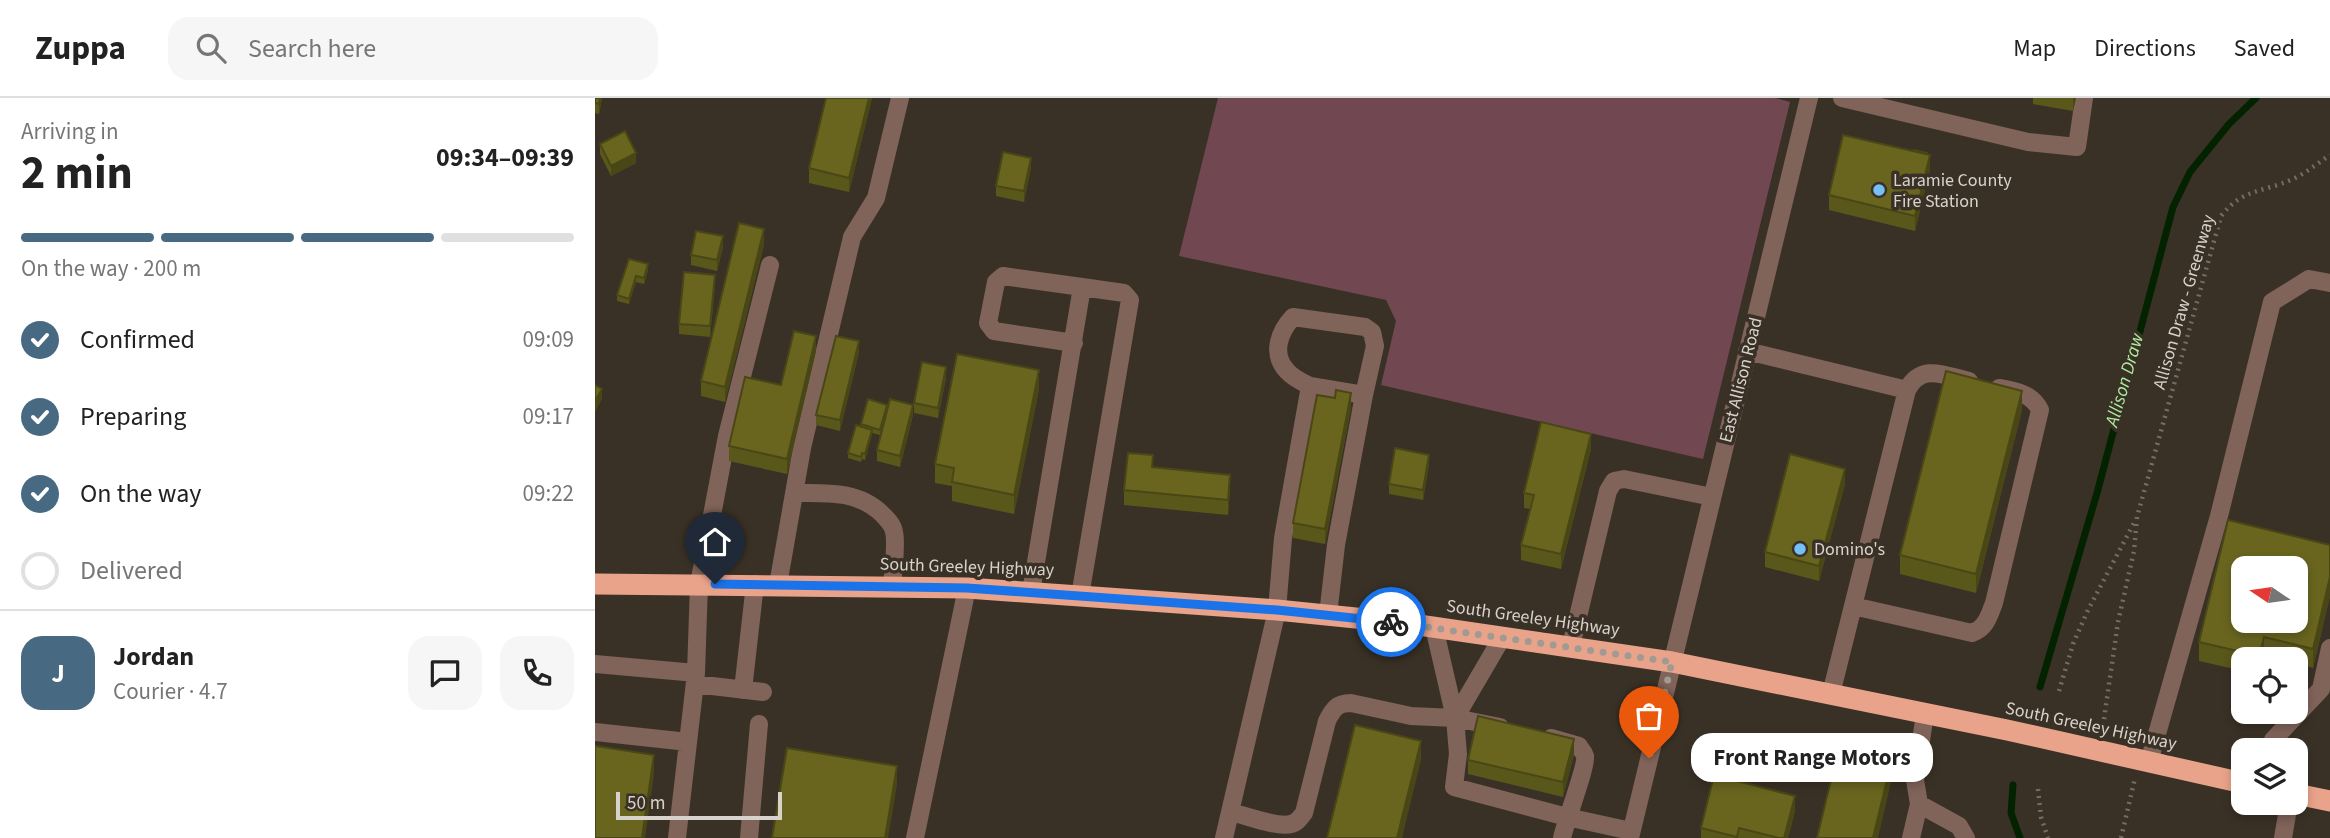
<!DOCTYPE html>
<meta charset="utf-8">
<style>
body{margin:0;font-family:"Source Sans 3",sans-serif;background:#f6f6f6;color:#222;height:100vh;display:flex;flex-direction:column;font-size:26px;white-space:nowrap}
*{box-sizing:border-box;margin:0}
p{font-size:23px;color:#767676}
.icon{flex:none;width:38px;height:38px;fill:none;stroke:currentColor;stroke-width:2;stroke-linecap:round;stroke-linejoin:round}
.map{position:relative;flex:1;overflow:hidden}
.side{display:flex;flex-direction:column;background:#fff;width:595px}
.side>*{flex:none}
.needle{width:46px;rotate:283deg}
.fabs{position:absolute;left:1636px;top:458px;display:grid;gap:14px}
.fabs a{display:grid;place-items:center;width:77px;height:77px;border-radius:14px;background:#fff;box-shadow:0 4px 10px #0003;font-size:35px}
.scale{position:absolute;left:21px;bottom:18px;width:166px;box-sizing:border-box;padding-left:7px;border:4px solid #d8d2cc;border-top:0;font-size:19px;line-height:24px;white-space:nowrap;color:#d8d2cc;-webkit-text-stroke:5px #3a3126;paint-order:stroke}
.pin{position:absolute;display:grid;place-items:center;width:60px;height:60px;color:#fff;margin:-72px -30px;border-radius:50% 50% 50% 0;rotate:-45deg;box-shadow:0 0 7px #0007}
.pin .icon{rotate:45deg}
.courier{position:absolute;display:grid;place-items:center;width:70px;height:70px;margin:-35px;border:5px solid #1a73e8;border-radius:50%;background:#fff;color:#222;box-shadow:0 2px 9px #0007}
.bubble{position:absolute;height:49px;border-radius:21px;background:#fff;box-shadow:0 4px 10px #0003;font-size:23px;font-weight:700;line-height:49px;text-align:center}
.head em{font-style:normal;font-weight:700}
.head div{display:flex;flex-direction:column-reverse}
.head{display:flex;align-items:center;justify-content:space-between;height:119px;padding:0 21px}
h1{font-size:46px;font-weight:700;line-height:52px}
.bar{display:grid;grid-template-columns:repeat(4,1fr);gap:10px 7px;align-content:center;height:84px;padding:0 21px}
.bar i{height:9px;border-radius:5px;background:#e0e0e0}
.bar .active{background:#476981}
.bar p{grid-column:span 4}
.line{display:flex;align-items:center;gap:18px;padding:0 21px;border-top:2px solid #e0e0e0}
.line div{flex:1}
.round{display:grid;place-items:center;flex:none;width:74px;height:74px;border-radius:21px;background:#f6f6f6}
ol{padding:0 21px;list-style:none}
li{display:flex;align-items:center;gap:21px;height:77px}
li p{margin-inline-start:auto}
li .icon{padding:7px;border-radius:50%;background:#476981;color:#fff;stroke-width:4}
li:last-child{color:#767676}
li i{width:38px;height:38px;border:4px solid #e0e0e0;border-radius:50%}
header{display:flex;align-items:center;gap:42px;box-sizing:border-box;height:98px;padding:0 35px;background:#fff;border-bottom:2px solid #e0e0e0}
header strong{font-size:33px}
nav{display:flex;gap:38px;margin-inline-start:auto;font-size:24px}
.search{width:490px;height:63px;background:#f6f6f6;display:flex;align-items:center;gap:18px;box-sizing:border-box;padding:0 24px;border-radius:21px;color:#767676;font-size:26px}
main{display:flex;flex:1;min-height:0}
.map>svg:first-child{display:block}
</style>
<header>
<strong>Zuppa</strong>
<div class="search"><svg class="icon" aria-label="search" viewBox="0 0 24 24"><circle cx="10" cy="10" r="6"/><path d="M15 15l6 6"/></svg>Search here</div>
<nav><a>Map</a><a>Directions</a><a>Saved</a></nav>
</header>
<main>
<section class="side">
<div class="head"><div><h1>2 min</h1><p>Arriving in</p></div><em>09:34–09:39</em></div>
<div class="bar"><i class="active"></i><i class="active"></i><i class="active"></i><i></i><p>On the way · 200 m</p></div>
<ol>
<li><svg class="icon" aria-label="check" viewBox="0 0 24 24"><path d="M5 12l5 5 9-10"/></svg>Confirmed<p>09:09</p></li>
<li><svg class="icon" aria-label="check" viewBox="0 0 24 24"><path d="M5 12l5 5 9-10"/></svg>Preparing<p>09:17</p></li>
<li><svg class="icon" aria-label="check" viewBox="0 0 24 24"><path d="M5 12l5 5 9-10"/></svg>On the way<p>09:22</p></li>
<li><i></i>Delivered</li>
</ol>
<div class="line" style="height:126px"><b class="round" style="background:#476981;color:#fff">J</b><div><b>Jordan</b><p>Courier · 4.7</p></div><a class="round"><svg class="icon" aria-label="chat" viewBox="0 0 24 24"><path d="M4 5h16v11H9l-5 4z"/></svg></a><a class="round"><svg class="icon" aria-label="phone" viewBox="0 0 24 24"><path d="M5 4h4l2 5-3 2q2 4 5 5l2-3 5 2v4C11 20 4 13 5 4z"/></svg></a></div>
</section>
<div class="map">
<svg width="1735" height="740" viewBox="0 0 1735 740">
<rect width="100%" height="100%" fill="#3a3126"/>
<!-- green -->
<path fill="#714851" d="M623,0H1180L1195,4L1108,361L786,287L801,223L791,202L584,158Z"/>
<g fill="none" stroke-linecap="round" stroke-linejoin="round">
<!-- stream -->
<path stroke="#032200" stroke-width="7" d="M1445,589L1502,395L1578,109L1595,74L1634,26L1661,0
M1418,687L1416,715L1425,740"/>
<!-- path -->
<path stroke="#746d63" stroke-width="4.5" stroke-dasharray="2 5" stroke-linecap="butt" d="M1464,593L1478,546L1493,512L1540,423
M1507,635L1523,524L1539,453L1542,419L1626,118C1648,90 1667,95 1698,81C1711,75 1723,65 1735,57
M1443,691L1446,719L1453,740
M1526,740L1540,680"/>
<!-- minor -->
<path stroke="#806359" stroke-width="18" d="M1247,0L1433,44L1482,49L1489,0
M479,245L399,233L393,225L401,184L408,178L487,189
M1152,253L1312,292L1236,596
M715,288C707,284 698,280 692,273C676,256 684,234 698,219L770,229L777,234L780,248L769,297
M1312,292C1326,265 1349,277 1374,283
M199,395C230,395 263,392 287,416C292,421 298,427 299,434C302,445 298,475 297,488
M183,487L207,350L257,139L281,100L305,0
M436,494L487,189L529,195L535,202L485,498
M1258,508L1377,535C1391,530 1394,518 1399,505L1445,312C1437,296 1422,293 1404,290
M839,529L860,620L908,538
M976,548L1013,393L1019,383L1029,381L1117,399
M0,566L101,575
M100,586L168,594
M148,592L160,486
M905,629L860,620L863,656L859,689L972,719L1036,733
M0,634L93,644
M956,640L984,648C986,652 989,654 990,658C992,668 970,725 967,740
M1675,653L1678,642L1726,591L1735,550
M1554,664L1624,418L1677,204L1714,181L1735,185
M1324,706L1364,728L1371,740
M635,714C650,717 682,730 696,726C702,725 705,720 709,715L732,623C738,611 742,605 756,605L816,618L860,620
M82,740L101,575L104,486L132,338L175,167
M154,740L164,626
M320,740L372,490
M629,740L682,512L688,440L715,288L769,297L741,447L733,517
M1035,740L1214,0
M1316,740L1324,706L1320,682L1330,616
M1688,740L1694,705"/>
<!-- highway -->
<path stroke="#e9a38b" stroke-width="21" d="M0,486L372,490L682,512L810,525L1077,564L1412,632L1648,685
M1701,696L1735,703"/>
</g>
<!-- wall -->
<path fill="#5a571b" d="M0,0H7L4,16L0,15Z
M231,0H277L254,94L214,85V70Z
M1438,0H1481L1478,13L1438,6Z
M5,46L41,65L16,78L5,56Z
M436,70L429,104L401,98V88Z
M1335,72L1320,133L1234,112V97Z
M169,146L130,304L106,298V283Z
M128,149L122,173L96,167V157Z
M34,161L53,172L49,186L41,184L34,206L22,203V197Z
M120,187L115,239L84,236V226Z
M221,253L192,376L134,363V348L186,287Z
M264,254L245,333L221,327V317Z
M351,280L343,320L319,315V305Z
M444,291L419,416L357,403V388L340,385V366Z
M292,307L285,337L277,335L270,362L267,361L266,364L253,360V355L266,326Z
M756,310L730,446L698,440V425Z
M1427,312L1381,495L1305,476V457Z
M318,317L305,369L282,363V352Z
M996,351L966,471L926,462V447L935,411L929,410V395Z
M834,367L828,402L794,396V386Z
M558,369L635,392L633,417L529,407V392Z
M1250,386L1224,483L1170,469V454Z
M1735,447V498L1718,570L1701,565V562H1686L1669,558L1668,562H1648V573L1604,563V544Z
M979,656L968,699L873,676V662Z
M1200,713L1193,740H1106V730Z"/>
<!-- shaded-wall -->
<path fill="#4a4716" d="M5,0H7L4,16V6Z
M274,0H277L254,94V80Z
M1478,0H1481L1478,13Z
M41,55V65L16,78V68Z
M1335,57V72L1320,133V118Z
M436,60V70L429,104V93Z
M169,131V146L130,304V289Z
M128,138V149L122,173V162Z
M53,166V172L49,186V180Z
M120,177V187L115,239V228Z
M41,178V184L34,206V201Z
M221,238V253L192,376V361Z
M264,243V254L245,333V322Z
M351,269V280L343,320V310Z
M444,272V291L419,416V397Z
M7,291V301L0,314V303Z
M1427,293V312L1381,495V476Z
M756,295V310L730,446V431Z
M292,307V312L285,337V332Z
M318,307V317L305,369V358Z
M277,332V337L270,362V356Z
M996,336V351L966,471V456Z
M834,357V367L828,402V392Z
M1250,371V386L1224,483V468Z
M635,377V392L633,417V402Z
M1735,479V498L1718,570V551Z
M1669,539V558L1668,562H1664Z
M979,641V656L968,699V684Z
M826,643V662L807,740H802Z
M59,657V676L50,740H47Z
M1296,665V684L1283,740H1278Z
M302,668V687L293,740H290Z
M1200,698V713L1193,740H1189Z"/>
<!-- building -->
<path fill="#69651f" stroke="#4a4716" stroke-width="2" fill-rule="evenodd" d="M0,0H5L4,6L0,5Z
M231,0H274L254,80L214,70Z
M30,33L41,55L16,68L5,46Z
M1248,37L1335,57L1320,118L1234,97Z
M1319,52L1332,55V56L1319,53Z
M408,54L436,60L429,93L401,88Z
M144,125L169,131L130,289L106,283Z
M101,133L128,138L122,162L96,157Z
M34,161L53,166L49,180L41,178L34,201L22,197Z
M89,174L120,177L115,228L84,226Z
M199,233L221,238L192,361L134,348L150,279L186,287Z
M241,238L264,243L245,322L221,317Z
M362,256L444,272L419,397L357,384L359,370L340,366Z
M327,264L351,269L343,310L319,305Z
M1351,273L1427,293L1381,476L1305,457Z
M0,287L7,291L0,303Z
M741,292L756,295L730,431L698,425L722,297L740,300Z
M273,301L292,307L285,332L266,326Z
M295,301L318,307L305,358L282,352Z
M946,324L996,336L966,456L926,447L939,397L929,395Z
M261,327L277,332L270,356L267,355L266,359L253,355Z
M800,350L834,357L828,392L794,386Z
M533,355L558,357L557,369L635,377L633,402L529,392Z
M1195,356L1250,371L1224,468L1170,454Z
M1633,422L1735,447V479L1718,551L1669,539L1664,558L1604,544ZM1648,471H1701V523H1648Z
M883,618L979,641L968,684L873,662Z
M760,627L826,643L802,740H732Z
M1,648L59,657L47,740H0V649Z
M192,650L302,668L290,740H177Z
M1243,653L1296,665L1278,740H1222Z
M1119,677L1200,698L1189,740H1184L1144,730L1142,739L1106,730Z"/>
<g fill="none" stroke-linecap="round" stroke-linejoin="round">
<!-- done -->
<path stroke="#a19a92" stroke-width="7" stroke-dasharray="0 12.6" d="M796,524L1077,564L1054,660"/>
<!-- route -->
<path stroke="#1a73e8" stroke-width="9" d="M120,486L372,490L682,512L796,524"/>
</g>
<!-- markers -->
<g fill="#75c0f6" stroke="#3a3126" stroke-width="2.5">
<circle cx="1284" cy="92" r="7"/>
<circle cx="1205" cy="451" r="7"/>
</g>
<g text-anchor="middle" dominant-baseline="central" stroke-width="7" stroke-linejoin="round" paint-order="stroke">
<!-- poi labels -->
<g font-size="18" fill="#d8d2cc" stroke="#3a3126" text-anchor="start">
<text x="1298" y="82">Laramie County<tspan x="1298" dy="21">Fire Station</tspan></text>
<text x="1219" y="451">Domino's</text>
</g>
<!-- street labels -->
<g font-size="18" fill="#d8d2cc" stroke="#3a3126">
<text transform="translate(1589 204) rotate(-74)">Allison Draw - Greenway</text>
<text transform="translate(1146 282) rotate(-76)">East Allison Road</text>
<text transform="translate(372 469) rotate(2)">South Greeley Highway</text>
<text transform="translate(938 520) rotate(8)">South Greeley Highway</text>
<text transform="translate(1496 628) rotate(12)">South Greeley Highway</text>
</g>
<!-- water labels -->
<g font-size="19" font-style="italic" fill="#adeca0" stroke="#3a3126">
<text transform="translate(1530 282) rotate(-74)">Allison Draw</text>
</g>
</g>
</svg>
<div class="fabs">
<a><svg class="needle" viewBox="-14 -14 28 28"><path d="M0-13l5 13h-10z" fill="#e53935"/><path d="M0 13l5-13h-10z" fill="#767676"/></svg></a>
<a><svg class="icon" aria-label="locate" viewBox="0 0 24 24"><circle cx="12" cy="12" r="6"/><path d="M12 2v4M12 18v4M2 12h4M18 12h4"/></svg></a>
<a><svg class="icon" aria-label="layers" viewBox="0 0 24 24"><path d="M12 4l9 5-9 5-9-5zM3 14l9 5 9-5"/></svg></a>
</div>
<div class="scale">50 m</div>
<div class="pin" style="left:1054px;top:660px;background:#ea580c"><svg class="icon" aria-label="bag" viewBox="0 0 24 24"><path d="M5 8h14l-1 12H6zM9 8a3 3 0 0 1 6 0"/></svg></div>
<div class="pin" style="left:120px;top:486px;background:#1f2937"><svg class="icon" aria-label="home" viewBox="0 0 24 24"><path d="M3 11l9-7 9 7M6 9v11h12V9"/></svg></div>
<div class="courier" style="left:796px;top:524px"><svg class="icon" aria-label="bike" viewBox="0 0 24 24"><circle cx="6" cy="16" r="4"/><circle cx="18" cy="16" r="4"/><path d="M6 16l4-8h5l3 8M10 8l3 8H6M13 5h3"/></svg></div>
<div class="bubble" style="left:1096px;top:635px;width:242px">Front Range Motors</div>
</div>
</main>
